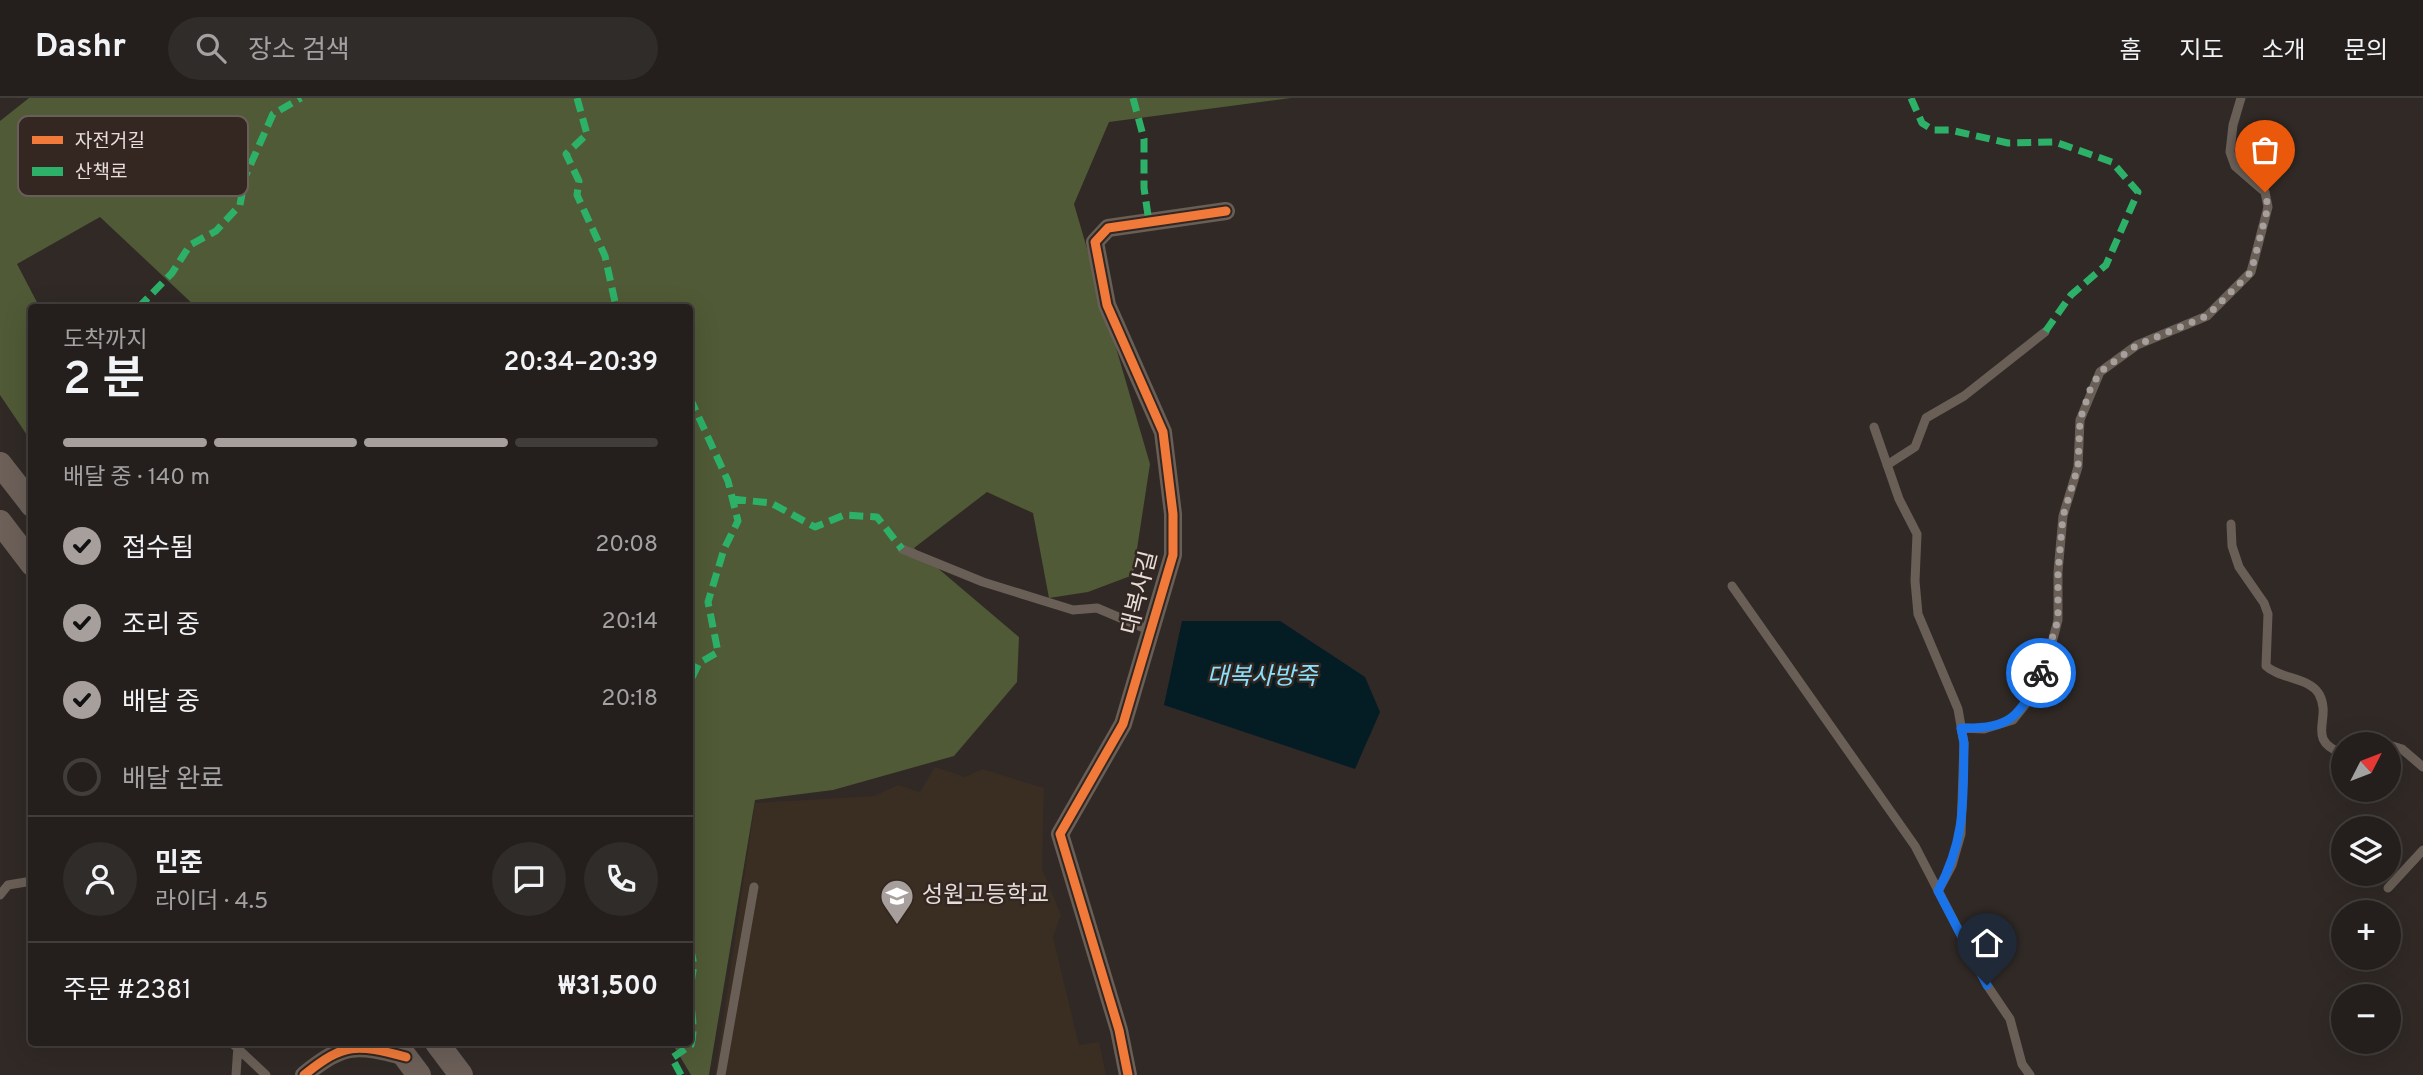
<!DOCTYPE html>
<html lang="ko">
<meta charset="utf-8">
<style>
body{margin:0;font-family:Overpass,"Noto Sans KR",sans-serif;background:#302c29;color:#f1f3f6;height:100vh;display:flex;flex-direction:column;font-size:26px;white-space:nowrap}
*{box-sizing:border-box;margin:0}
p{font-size:23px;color:#a3a2a3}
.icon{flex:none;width:38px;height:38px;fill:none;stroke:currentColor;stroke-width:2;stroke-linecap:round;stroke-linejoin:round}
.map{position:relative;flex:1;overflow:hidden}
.drawer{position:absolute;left:28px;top:206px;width:665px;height:742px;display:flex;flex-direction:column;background:#241f1c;border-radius:7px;box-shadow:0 7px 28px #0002,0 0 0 2px #413d3b}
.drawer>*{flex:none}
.needle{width:46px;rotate:48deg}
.fabs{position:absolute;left:2331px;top:634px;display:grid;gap:14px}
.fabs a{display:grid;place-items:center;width:70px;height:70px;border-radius:50%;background:#241f1c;box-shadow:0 7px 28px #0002,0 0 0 2px #413d3b;font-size:35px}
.pin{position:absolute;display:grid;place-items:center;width:60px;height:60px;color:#fff;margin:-72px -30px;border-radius:50% 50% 50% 0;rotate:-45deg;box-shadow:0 0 7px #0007}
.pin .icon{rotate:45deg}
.courier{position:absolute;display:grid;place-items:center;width:70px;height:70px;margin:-35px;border:5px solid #1a73e8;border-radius:50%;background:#fff;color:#222;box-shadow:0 2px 9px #0007}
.head em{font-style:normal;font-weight:600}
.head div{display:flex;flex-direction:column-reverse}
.head{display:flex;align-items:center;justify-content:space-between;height:119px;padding:0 35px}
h1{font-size:46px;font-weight:600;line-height:52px}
.bar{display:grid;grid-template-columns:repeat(4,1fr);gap:10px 7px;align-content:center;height:84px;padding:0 35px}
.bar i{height:9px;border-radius:5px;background:#413d3b}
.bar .active{background:#a79f9c}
.bar p{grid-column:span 4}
.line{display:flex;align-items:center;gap:18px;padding:0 35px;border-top:2px solid #413d3b}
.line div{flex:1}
.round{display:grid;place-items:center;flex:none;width:74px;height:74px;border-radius:37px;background:#302c29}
ol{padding:0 35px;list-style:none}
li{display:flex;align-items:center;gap:21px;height:77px}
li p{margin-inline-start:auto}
li .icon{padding:7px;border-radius:50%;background:#a79f9c;color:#111;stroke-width:4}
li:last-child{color:#a3a2a3}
li i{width:38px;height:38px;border:4px solid #413d3b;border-radius:50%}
header{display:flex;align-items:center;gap:42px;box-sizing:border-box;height:98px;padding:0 35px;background:#241f1c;border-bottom:2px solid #413d3b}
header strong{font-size:33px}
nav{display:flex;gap:38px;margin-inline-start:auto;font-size:24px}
.search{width:490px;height:63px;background:#302c29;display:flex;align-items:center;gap:18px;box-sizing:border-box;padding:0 24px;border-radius:38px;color:#a3a2a3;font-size:26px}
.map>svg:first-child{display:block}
</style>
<header>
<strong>Dashr</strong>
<div class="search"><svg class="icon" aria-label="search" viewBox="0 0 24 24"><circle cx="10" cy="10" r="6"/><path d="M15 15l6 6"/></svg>장소 검색</div>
<nav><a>홈</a><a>지도</a><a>소개</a><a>문의</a></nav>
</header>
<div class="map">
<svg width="2423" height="977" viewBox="0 0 2423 977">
<rect width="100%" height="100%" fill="#302926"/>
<!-- education -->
<path fill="#3a2e23" d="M935,669L965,679L982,671L1044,690L1042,771L1061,817L1053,839L1079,947L1099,944L1106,977H715L755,705L874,698L898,687L920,694Z"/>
<!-- forest -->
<path fill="#505a36" d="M29,0H1291L1109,24L1074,106L1150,366L1133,477L1088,494L1049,500L1033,415L987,394L914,450L1019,539L1017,584L954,658L833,692L755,702L709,977H691L672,945H690V210H197L100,119L17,166L40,210H32L31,343L0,297V23Z"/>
<!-- water -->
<path fill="#041c23" d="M1182,523H1280L1365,579L1380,614L1355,671L1164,607Z"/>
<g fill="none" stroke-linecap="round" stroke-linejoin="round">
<!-- lane -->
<path stroke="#695f57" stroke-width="9" d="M1874,329L1899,401L1917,436L1915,483L1918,516L1958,611L1964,645L1961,736L1952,767L1938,793
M1887,367L1915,349L1926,320L1964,298L2045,234
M2231,426L2232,448L2239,469L2264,505L2268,516L2266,568C2280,581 2309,579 2319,596C2333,622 2304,641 2343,656
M902,451L983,484L1073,512L1097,510L1151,533
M1732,488L1915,748L1987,887L2010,921L2022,966L2030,977
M1961,630L1984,631L2013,622L2025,607L2047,563L2058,522V474L2063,418L2078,369L2080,322L2100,274L2137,247L2207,218L2251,174L2268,109L2265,94L2235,68L2230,54L2233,27L2241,0
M2389,647L2402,651L2423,669
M2388,790L2423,752
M0,797L8,787L32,783
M232,945L266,977
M236,977L238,947
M721,977L754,789"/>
<!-- street -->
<path stroke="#695f57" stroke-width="18" d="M304,977C345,944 356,946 406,959
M1128,977L1119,932L1060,736L1123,626L1173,457V416L1163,334L1107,207L1095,144L1108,130L1226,113"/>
<!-- secondary -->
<path stroke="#6c6059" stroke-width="24" d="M0,366L32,407
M0,424L32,466
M395,945L419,977
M437,945L461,977"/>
<!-- quiet -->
<path stroke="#2db169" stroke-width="7" stroke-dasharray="14 7" stroke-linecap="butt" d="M577,0L587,36L566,56L579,83L577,97L605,158L615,204L611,208L614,210
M1133,0L1144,41V90L1149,124
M1911,0L1922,25L1933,32H1950L2008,45L2055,44L2112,64L2138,94L2106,167L2071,197L2045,234
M138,210L172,175L190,147L216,133L240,107L245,79L273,16L301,0
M690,300L728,383L738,423L724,451L708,504L718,554L699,565L690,584
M732,401L771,405L815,429L844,417L877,419L902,451
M681,977L672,960L691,947C697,926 688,907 691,887C693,866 696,872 690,849"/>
<defs>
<path id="cycleway" d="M304,977C345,944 356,946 406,959
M1128,977L1119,932L1060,736L1123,626L1173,457V416L1163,334L1107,207L1095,144L1108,130L1226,113"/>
</defs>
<!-- cycleway casing -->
<use href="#cycleway" stroke="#342722" stroke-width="13"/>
<!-- cycleway -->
<use href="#cycleway" stroke="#f17a3a" stroke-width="9"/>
</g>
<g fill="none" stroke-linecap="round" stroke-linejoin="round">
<!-- done -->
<path stroke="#a79f9c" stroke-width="7" stroke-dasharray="0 12.6" d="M2041,575L2058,522V474L2063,418L2078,369L2080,322L2090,292L2100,274L2137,247L2207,218L2251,174L2268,109L2265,94"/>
<!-- route -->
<path stroke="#1a73e8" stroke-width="9" d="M1987,887L1938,793C1966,740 1963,704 1964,645L1961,630C2013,631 2019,618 2041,575"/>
</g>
<!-- icons -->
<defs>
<symbol id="school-pin" viewBox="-11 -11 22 30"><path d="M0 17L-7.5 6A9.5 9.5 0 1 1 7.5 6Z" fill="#a79f9c" stroke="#342722"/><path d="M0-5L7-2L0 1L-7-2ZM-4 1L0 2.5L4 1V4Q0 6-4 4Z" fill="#fff"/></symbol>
</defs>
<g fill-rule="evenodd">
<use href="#school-pin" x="878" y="779" width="38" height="52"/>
</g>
<g text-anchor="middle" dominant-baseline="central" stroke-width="5" stroke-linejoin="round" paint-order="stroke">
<!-- street labels -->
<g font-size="23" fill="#e7dedb" stroke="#342722">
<text transform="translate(1141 495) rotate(-76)">대복사길</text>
</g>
<!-- poi labels -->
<g font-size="23" fill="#e7dedb" stroke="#342722" text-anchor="start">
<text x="922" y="798">성원고등학교</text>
</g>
<!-- water labels -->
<g font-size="24" font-style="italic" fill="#88e2fe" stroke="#342722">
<text x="1262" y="580">대복사방죽</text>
</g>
</g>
<!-- legend -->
<rect x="18" y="18" width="230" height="80" rx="10" fill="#342722" stroke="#6a5e5a" stroke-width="2"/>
<rect x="32" y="38" width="31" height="8" fill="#f17a3a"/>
<rect x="32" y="69" width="31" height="9" fill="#2db169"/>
<g font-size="19" fill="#e7dedb">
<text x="75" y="49">자전거길</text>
<text x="75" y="80">산책로</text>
</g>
</svg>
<div class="fabs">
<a><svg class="needle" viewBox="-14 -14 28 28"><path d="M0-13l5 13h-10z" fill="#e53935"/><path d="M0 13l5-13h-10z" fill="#a3a2a3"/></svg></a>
<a><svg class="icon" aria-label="layers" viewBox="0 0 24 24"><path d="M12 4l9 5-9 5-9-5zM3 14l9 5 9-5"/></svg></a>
<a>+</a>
<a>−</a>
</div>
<div class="pin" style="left:2265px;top:94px;background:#ea580c"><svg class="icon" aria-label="bag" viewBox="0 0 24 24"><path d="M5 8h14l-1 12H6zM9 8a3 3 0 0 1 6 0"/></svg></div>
<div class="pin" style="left:1987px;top:887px;background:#1f2937"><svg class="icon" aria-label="home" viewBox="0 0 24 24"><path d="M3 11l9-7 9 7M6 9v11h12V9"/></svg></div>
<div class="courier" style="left:2041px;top:575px"><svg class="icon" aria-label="bike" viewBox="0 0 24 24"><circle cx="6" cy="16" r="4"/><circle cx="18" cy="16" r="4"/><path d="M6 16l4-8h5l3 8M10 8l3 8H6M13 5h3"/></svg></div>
<section class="drawer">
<div class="head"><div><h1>2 분</h1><p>도착까지</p></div><em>20:34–20:39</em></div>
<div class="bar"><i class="active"></i><i class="active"></i><i class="active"></i><i></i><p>배달 중 · 140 m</p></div>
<ol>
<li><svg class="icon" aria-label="check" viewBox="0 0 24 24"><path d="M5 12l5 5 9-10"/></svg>접수됨<p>20:08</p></li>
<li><svg class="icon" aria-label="check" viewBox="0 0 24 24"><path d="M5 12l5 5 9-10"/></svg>조리 중<p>20:14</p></li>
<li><svg class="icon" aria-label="check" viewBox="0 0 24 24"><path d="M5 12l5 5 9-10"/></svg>배달 중<p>20:18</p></li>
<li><i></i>배달 완료</li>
</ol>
<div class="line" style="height:126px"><a class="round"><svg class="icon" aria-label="person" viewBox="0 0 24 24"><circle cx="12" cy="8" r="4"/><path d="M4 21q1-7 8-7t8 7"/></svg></a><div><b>민준</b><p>라이더 · 4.5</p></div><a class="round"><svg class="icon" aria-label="chat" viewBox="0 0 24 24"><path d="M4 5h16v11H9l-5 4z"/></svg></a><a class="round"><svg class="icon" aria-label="phone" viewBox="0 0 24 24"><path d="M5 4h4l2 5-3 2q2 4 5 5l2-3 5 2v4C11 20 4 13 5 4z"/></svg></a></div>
<div class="line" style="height:91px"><div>주문 #2381</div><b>₩31,500</b></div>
</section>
</div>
